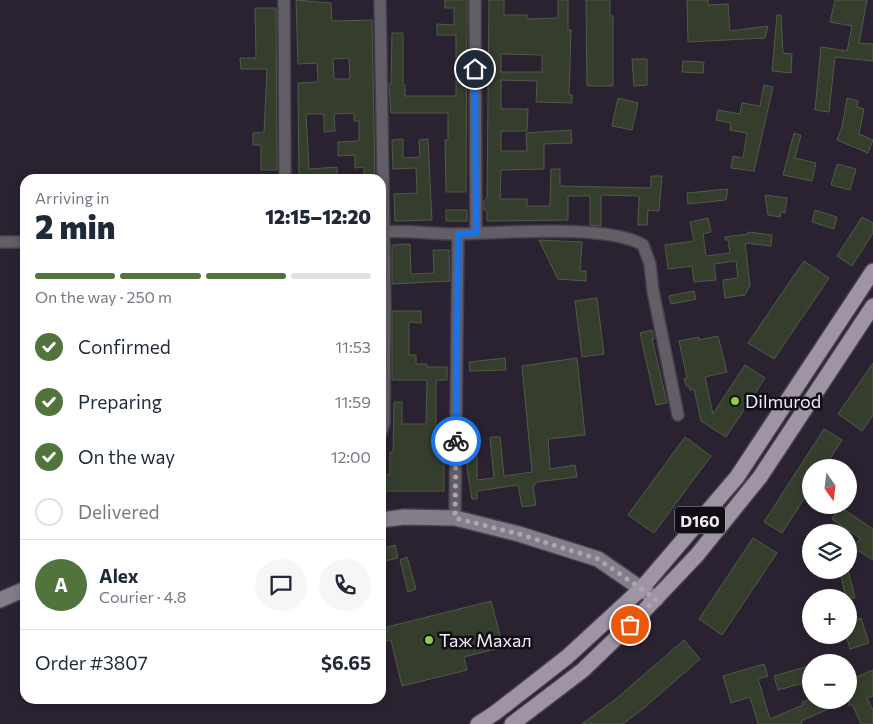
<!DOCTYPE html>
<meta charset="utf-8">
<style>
body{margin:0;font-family:Commissioner,sans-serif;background:#f6f6f7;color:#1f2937;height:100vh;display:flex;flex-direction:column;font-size:19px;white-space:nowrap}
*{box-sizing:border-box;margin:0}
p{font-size:16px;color:#747a83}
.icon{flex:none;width:28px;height:28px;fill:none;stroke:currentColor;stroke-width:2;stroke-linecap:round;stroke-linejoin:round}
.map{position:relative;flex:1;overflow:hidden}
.details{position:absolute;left:20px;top:174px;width:366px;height:530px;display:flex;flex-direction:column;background:#fff;border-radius:15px;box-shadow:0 2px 8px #0003}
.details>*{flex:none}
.needle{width:32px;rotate:166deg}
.fabs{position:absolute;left:802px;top:459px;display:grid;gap:10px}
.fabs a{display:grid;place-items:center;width:55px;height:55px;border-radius:50%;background:#fff;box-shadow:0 2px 8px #0003;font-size:25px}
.pin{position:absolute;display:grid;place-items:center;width:42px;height:42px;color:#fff;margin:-21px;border:2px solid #fff;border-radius:50%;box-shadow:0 1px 5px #0007}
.courier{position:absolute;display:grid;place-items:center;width:50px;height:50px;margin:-25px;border:4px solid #1a73e8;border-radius:50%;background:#fff;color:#222;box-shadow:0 1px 6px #0007}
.head em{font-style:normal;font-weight:800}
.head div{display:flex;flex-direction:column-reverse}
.head{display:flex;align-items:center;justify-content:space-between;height:85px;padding:0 15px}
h1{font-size:32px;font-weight:800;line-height:38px}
.bar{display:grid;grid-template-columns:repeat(4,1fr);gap:8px 5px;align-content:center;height:60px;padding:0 15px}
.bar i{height:6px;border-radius:4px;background:#e0e1e3}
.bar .selected{background:#51733c}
.bar p{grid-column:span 4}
.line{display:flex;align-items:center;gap:12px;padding:0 15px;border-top:1px solid #e0e1e3}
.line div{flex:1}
.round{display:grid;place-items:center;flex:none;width:52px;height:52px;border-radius:26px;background:#f6f6f7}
ol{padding:0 15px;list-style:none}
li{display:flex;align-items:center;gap:15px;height:55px}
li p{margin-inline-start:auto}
li .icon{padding:5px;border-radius:50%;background:#51733c;color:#fff;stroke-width:4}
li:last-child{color:#747a83}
li i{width:28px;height:28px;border:2px solid #e0e1e3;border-radius:50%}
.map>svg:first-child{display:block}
</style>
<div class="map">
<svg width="873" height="724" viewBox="0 0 873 724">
<rect width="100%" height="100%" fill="#2b2231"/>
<!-- building -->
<path fill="#353d2d" stroke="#515a49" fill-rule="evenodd" d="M296,0L331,3L332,21L372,20L375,179H364V167L355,168V155L338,156V142L359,141V121H354V113L334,114L335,131L324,132V114H306L309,169L337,167V179H299L298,83L318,82L317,63L298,64ZM349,58L350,79H334L333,59Z
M445,0H467L466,192H446L445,140H448V113H391L389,84H391L392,33H403V85H405V96H456V35H437V24L454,25V8H445Z
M489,0H504V15H527V19L558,18V0H568V30H571L569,95H572V103L536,102L537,81L501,80V109H528L527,131H501V151H527L526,133L571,130L572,143L544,144V169L501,170L500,199H527V206H550L551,169H560V186L651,188V176H662L659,211L648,210L647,225H638L639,196L601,195V226L590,225V196H568V220L487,221V211L483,209V202L487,198ZM501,54L542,55V72H501Z
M586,0H610V16H613V86H587Z
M687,0H708V5L728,4L730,31L768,26L765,38L688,42Z
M835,0H867L859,43L873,44V61L835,57L829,112L815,110L821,47L847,51L852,26L830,22Z
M255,8H276L277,170H261V145H253V133L264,132L267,69H241L240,58H256Z
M777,15H781L783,53L792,54L791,73L772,71Z
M632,59H647V85L634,86Z
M683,61L704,62L703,73L682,72Z
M764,85L773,87L754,171L731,168L733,156L743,158L747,133L730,130L731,123L716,120L718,110L740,114L742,103L760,106Z
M618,98L638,103L632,130L612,126Z
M847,98L858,101L857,107L864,109L859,134L873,140L868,153L837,140L842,127Z
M794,133L801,135L795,158L816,163L812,181L783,175Z
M403,139V158L420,157L419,140L428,139L432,220L395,221L394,194L417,193L416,168L393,169L392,140Z
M837,164L856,169L850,190L831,185Z
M728,189L726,200L688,204L687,193Z
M765,195L787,198L785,213L781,212L780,217L768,215Z
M446,210H467V221H446Z
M815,210L837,217L834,229L812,222Z
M862,217L873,223V233L852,266L837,256Z
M708,218L711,232L703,234L706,256L730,253L728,240H725V237L748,234V232L772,235L771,246L745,243L750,285L745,295L725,298L723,280L738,278L736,261L714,264L716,280L694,282L692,266L668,269L665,245L694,241L690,222Z
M539,240L582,242L580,271H586V281L558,279Z
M410,244L411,274L434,273L433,250H449L450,281L392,284V245Z
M804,261L829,278L774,359L748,343Z
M694,291L696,299L671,304L669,296Z
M597,298L604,354L582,357L575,301Z
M392,311H421V323L409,322V355H416V364H427V367H447V380H436V442H444V491H381V475H390V452H393L394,402H402V424H426L427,380H392Z
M652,330L654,339H652L667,403L656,405L640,333Z
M718,336L727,372L705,377L713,414L745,365L765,378L726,437L701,421L694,389L690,390L689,386H686L684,379L687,378L679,341L699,337V340Z
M505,358L506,370L470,371L469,362Z
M577,358L585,435L548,439L550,469L575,465L577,477L537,482L533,487L536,505L522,507L518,485L477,491V499H472L467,468V439L477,438V480L494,478L490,437H500L504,476L532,472L522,366Z
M873,363V415L862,431L838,414Z
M824,429L842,440L824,468H811V488L782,533L764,522Z
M685,437L711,456L654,533L628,515Z
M840,507L873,529V560L854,548L860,538L832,519Z
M753,538L777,553L722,635L699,619Z
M395,545L398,558L384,561L381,549Z
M407,557L416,589L408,592L400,560Z
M848,570L855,598H846L840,572Z
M491,601L503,647L464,657L467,670L402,686L391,640L381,643V632L388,630L387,627Z
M861,618L869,643L850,649L846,635H849V622Z
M684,640L700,659L644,708L623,724H582L617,698Z
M764,664L768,676L758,679L770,719L803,705L802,702L808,700H849V680L873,670V696L867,698L873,710V724H861L852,704L849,706V700L801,721L802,724H758L750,697L731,703L723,676Z
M809,666L811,681L778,690L774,676Z"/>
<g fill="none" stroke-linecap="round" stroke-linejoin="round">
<defs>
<path id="street" d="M284,0L285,179
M380,0L385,304L384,423L381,433
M475,0L476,233
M381,232C407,230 432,234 458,234C501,233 608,224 643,245L650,264L653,291L678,415
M0,242H25
M455,518L458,234"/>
<path id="secondary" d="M381,520L404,517L455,518L519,534L598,559L656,599
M0,600L25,589"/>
<path id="primary" d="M478,724L495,713L567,657L642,588L737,477L873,271
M512,724L583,670L641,614L697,555L760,477L873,306"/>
</defs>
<!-- street casing -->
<use href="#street" stroke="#473e4d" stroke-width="14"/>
<!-- secondary casing -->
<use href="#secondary" stroke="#473e4d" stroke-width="18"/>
<!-- primary casing -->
<use href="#primary" stroke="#473e4d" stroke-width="18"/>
<!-- street -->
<use href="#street" stroke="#625e65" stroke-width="11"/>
<!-- secondary -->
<use href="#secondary" stroke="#847d89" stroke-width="15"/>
<!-- primary -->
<use href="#primary" stroke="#9e94a4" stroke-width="15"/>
</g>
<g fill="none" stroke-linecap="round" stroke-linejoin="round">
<!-- done -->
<path stroke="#aca5b1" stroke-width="5" stroke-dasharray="0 9" d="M456,441L455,518L519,534L598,559L656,599L630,625"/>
<!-- route -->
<path stroke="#1a73e8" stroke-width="6" d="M456,441L458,234L476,233L475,69"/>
</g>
<!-- markers -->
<g fill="#8ecd43" stroke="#110d14" stroke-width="2">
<circle cx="735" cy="401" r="5"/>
<circle cx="429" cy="640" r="5"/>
</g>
<g text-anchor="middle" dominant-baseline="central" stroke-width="5" stroke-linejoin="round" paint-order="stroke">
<!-- shield labels -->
<rect fill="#110d14" stroke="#aea9b2" stroke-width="1" x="675" y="506.5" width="50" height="27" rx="4"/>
<g font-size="16" font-weight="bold" fill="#f2ecf6">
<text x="700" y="520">D160</text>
</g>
<!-- poi labels -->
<g font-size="18" fill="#f2ecf6" stroke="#110d14" text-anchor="start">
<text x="745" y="401">Dilmurod</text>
<text x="439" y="640">Таж Махал</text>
</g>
</g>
</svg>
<div class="fabs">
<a><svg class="needle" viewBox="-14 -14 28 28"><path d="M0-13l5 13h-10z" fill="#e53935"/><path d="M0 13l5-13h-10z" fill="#747a83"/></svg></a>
<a><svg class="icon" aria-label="layers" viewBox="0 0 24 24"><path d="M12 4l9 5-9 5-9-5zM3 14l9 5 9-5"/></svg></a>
<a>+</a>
<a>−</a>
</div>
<div class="pin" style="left:630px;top:625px;background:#ea580c"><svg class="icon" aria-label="bag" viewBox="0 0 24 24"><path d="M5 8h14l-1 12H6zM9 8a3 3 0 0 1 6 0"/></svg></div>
<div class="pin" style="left:475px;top:69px;background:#1f2937"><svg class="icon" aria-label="home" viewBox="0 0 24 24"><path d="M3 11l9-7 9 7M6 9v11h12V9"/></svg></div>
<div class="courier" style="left:456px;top:441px"><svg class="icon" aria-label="bike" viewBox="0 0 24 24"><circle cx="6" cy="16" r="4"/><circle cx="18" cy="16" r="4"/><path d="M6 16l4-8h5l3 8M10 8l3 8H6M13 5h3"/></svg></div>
<section class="details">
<div class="head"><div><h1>2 min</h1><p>Arriving in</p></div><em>12:15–12:20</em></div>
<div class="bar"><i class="selected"></i><i class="selected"></i><i class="selected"></i><i></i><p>On the way · 250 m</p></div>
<ol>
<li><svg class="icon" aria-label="check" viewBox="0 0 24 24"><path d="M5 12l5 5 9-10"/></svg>Confirmed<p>11:53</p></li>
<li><svg class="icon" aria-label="check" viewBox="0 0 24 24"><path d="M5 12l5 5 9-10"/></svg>Preparing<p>11:59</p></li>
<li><svg class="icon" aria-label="check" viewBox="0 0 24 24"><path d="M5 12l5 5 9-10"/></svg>On the way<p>12:00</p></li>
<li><i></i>Delivered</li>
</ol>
<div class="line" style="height:90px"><b class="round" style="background:#51733c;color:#fff">A</b><div><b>Alex</b><p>Courier · 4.8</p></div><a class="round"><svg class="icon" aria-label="chat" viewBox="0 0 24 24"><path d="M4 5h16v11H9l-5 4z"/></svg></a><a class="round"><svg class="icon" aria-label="phone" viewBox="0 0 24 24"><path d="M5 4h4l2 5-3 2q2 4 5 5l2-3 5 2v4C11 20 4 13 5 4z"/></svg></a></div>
<div class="line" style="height:65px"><div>Order #3807</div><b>$6.65</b></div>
</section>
</div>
